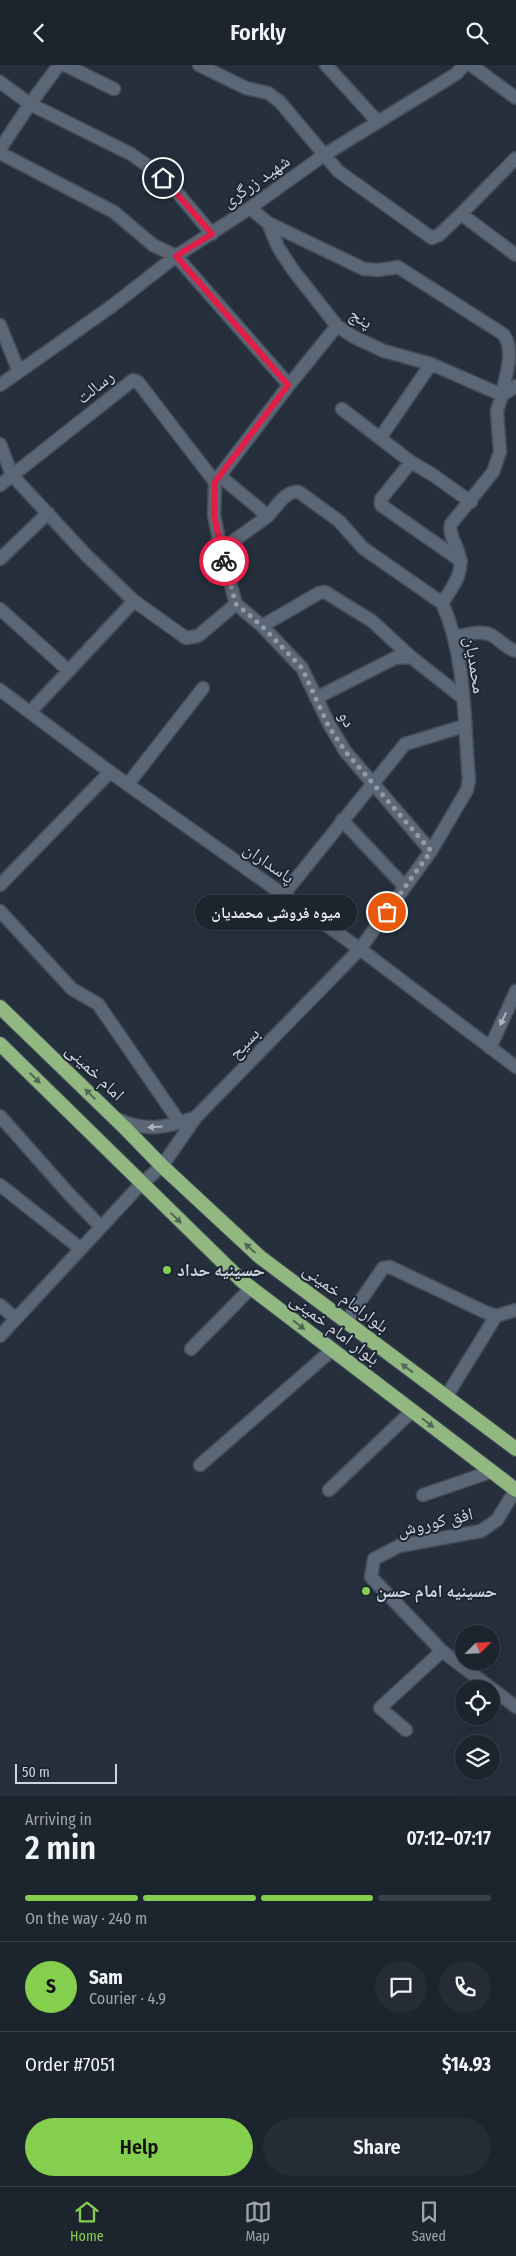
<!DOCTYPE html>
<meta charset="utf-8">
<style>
body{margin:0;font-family:"Fira Sans Condensed","Noto Naskh Arabic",sans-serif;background:#252c36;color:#f1f3f6;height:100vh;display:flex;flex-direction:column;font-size:19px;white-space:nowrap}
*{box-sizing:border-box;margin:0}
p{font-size:16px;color:#a0a4aa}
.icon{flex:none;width:28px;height:28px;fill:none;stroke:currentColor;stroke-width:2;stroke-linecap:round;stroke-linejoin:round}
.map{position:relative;height:1731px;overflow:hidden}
.side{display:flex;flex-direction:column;background:#1c242e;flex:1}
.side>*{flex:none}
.needle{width:32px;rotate:66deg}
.tools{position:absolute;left:455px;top:1560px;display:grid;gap:10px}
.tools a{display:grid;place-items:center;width:45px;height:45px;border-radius:50%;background:#1c242e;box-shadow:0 5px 20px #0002,0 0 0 1px #3a414a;font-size:25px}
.scale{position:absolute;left:15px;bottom:12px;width:102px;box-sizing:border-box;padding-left:5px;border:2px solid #ced4dd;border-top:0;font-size:14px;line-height:18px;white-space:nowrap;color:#ced4dd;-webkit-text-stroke:4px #1c2633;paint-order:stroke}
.pin{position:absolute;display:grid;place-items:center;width:42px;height:42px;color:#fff;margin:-21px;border:2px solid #fff;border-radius:50%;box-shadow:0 1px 5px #0007}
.courier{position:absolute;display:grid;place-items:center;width:50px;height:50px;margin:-25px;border:4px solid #e11d48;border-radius:50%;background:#fff;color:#222;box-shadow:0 1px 6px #0007}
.bubble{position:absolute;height:35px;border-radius:18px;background:#1c242e;box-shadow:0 5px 20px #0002,0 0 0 1px #3a414a;font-size:16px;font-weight:600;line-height:35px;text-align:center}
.head em{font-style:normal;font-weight:600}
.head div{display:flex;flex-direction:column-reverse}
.head{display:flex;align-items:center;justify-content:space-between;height:85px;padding:0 25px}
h1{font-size:32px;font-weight:600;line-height:38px}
.bar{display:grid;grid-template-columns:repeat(4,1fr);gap:8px 5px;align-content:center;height:60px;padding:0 25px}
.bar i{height:6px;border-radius:4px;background:#3a414a}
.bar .on{background:#84cf4d}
.bar p{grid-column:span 4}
.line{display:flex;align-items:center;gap:12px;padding:0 25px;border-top:1px solid #3a414a}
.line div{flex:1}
.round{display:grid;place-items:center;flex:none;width:52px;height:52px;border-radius:26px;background:#252c36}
.cta{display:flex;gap:10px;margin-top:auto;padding:10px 25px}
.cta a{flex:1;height:58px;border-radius:30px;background:#84cf4d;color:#111;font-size:20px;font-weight:600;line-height:58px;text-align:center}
.cta a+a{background:#252c36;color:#f1f3f6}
header{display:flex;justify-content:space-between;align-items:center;height:65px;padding:0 25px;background:#1c242e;font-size:22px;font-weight:600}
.menu{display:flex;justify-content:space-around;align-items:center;height:70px;border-top:1px solid #3a414a;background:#1c242e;font-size:14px;color:#a0a4aa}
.menu a{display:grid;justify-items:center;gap:2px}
.menu .on{color:#84cf4d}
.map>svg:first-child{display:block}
</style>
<header><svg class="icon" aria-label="back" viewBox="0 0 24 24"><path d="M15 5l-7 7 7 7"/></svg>Forkly<svg class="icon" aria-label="search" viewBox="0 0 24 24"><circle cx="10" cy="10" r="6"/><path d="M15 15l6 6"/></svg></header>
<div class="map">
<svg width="516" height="1731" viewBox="0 0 516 1731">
<rect width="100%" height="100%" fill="#26303d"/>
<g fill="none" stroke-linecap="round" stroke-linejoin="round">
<defs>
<path id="minor" d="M65,0L114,24
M199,0L246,23L268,28L280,37L338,106L432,173L439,170L461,149
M326,0L378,57
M471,0L516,33
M0,17L30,39L131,89L155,106L176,126L212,169
M0,84L30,39L59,0
M0,88L114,147L153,180L176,191L289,320
M516,93L461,149L516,190
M250,143L268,158L278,182L293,205L337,261L354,272L384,286L431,299L502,330C505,312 516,284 503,269L398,202L378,205L364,204L268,158
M0,260L19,307
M0,320L112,241L176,191L250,143L324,90L456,9L464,0
M342,344L411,397L433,410L471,437
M380,373L431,299
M0,379L12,410L87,491L134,536L186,573L198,571L236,539L221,485L214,450L215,417L289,320L337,261
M411,397L381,434V440L461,496
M220,411L268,451C276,442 286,425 299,427L339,456L363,483L442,538
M0,420L133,315L138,317L215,417
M221,485L268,451
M0,494L48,448
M236,539L262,561L302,603L329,659L345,686L431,786
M0,544L69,606
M262,561L319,528L325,527L372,556L411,592
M454,572C466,570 482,564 493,571C501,576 507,584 516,586
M316,633L395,593L411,592L463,633
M31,646L134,536
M128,719L203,623
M342,755L405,822
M0,820L110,707
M283,830L405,679L464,661
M0,846L72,924L98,939L180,1058
M360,884L431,786L467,725L469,715C464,658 466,590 442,538C455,519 467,505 456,481C453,474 449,468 451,459L493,407L500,387L497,346L502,330L516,321
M0,1051L69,1129L101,1162
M0,1120L81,1184
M0,1240L16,1254
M346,1257L383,1203L390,1202L485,1247L496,1251
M0,1271L141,1119L162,1101
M191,1284L251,1223
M446,1332L496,1251L516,1245
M200,1400L332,1285
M516,1424L497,1455L481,1466L399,1481L374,1494L371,1512L442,1586L516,1642
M329,1425L412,1346
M423,1430L490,1407
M406,1665L380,1643L442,1586"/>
<path id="tertiary" d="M0,625L110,707L360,884L516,1002
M490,983L516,926
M117,1054C146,1067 167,1063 196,1052
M162,1101L196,1052L360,884"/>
<path id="trunk" d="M0,942L125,1063L162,1101L260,1192L516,1384
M0,979L242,1216L516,1425"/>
</defs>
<!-- minor casing -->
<use href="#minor" stroke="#444d58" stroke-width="15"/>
<!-- tertiary casing -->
<use href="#tertiary" stroke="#444d58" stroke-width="15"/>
<!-- trunk casing -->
<use href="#trunk" stroke="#444d58" stroke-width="16"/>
<!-- minor -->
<use href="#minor" stroke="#5b6676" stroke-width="12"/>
<!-- tertiary -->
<use href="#tertiary" stroke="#5b6676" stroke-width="12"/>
<!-- trunk -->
<use href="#trunk" stroke="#90b880" stroke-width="14"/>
</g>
<!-- one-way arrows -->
<defs><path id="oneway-solid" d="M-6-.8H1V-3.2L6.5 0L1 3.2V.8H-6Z" transform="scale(1.25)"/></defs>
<g fill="#acb3be">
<use href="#oneway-solid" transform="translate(503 954) rotate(115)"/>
<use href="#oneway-solid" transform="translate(155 1062) rotate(177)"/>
</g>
<g fill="#506856">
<use href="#oneway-solid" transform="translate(35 1013) rotate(44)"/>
<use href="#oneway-solid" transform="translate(90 1029) rotate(-136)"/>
<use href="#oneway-solid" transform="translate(176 1153) rotate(44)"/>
<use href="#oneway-solid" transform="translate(250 1183) rotate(-138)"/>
<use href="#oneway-solid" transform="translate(299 1260) rotate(38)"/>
<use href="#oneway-solid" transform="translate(407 1303) rotate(-144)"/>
<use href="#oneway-solid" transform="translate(428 1358) rotate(38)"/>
</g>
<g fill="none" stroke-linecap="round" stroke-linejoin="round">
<!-- done -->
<path stroke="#939ba5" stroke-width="5" stroke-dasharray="0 9" d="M224,496L236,539L262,561L302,603L328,660L345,686L431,786L387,847"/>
<!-- route -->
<path stroke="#e11d48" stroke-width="6" d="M163,113L212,169L176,191L288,320L215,417L214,450L224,496"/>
</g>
<!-- markers -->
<g fill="#84cf4d" stroke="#1c2633" stroke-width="2">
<circle cx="167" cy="1205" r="5"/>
<circle cx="366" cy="1526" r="5"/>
</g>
<g text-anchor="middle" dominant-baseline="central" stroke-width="4" stroke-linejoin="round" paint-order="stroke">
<!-- street labels -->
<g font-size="18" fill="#ced4dd" stroke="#1c2633">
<text transform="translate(256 116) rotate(-35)">شهید زرگری</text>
<text transform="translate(361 253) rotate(32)">پنج</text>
<text transform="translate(95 322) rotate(-39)">رسالت</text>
<text transform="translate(475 600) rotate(81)">محمدیان</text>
<text transform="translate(347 654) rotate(61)">دو</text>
<text transform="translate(269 798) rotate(35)">پاسداران</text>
<text transform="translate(244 978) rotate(-46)">بسیح</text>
<text transform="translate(95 1007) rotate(44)">امام خمینی</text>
<text transform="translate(346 1233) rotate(37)">بلوارامام خمینی</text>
<text transform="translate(335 1264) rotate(37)">بلوار امام خمینی</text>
<text transform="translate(435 1457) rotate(-13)">افق کوروش</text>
</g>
<!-- poi labels -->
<g font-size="18" font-weight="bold" fill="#ced4dd" stroke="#1c2633" text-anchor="start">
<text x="177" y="1205">حسینیه حداد</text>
<text x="376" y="1526">حسینیه امام حسن</text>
</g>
</g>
</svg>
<div class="tools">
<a><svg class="needle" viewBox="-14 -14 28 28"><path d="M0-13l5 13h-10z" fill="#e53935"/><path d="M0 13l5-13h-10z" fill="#a0a4aa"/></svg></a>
<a><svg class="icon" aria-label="locate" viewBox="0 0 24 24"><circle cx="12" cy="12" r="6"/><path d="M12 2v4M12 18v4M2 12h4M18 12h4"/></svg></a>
<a><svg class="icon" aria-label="layers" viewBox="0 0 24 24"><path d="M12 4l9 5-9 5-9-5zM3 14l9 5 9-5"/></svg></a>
</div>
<div class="scale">50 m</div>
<div class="pin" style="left:387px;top:847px;background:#ea580c"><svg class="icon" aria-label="bag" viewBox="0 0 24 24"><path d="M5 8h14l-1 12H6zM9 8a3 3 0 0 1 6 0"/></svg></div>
<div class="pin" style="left:163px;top:113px;background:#1f2937"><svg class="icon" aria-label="home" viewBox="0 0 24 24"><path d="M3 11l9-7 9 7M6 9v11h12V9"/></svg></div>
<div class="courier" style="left:224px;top:496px"><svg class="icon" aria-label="bike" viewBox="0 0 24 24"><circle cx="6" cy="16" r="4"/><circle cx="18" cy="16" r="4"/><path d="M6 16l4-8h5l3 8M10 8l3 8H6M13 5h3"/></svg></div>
<div class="bubble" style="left:195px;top:830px;width:162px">میوه فروشی محمدیان</div>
</div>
<section class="side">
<div class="head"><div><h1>2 min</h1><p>Arriving in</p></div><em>07:12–07:17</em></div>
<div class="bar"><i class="on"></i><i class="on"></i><i class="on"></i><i></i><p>On the way · 240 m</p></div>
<div class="line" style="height:90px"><b class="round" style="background:#84cf4d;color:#111">S</b><div><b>Sam</b><p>Courier · 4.9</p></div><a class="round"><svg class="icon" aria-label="chat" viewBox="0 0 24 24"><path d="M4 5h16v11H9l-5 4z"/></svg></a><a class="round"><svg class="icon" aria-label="phone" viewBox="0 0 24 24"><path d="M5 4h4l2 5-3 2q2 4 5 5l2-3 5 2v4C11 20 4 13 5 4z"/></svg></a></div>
<div class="line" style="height:65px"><div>Order #7051</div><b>$14.93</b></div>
<div class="cta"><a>Help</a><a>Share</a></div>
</section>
<nav class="menu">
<a class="on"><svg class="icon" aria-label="home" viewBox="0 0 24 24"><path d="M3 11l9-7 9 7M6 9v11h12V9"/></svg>Home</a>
<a><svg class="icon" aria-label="map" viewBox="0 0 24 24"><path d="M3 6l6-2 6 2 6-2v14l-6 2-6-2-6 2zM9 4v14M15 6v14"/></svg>Map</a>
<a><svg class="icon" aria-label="saved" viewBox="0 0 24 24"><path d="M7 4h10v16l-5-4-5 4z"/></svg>Saved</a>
</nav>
